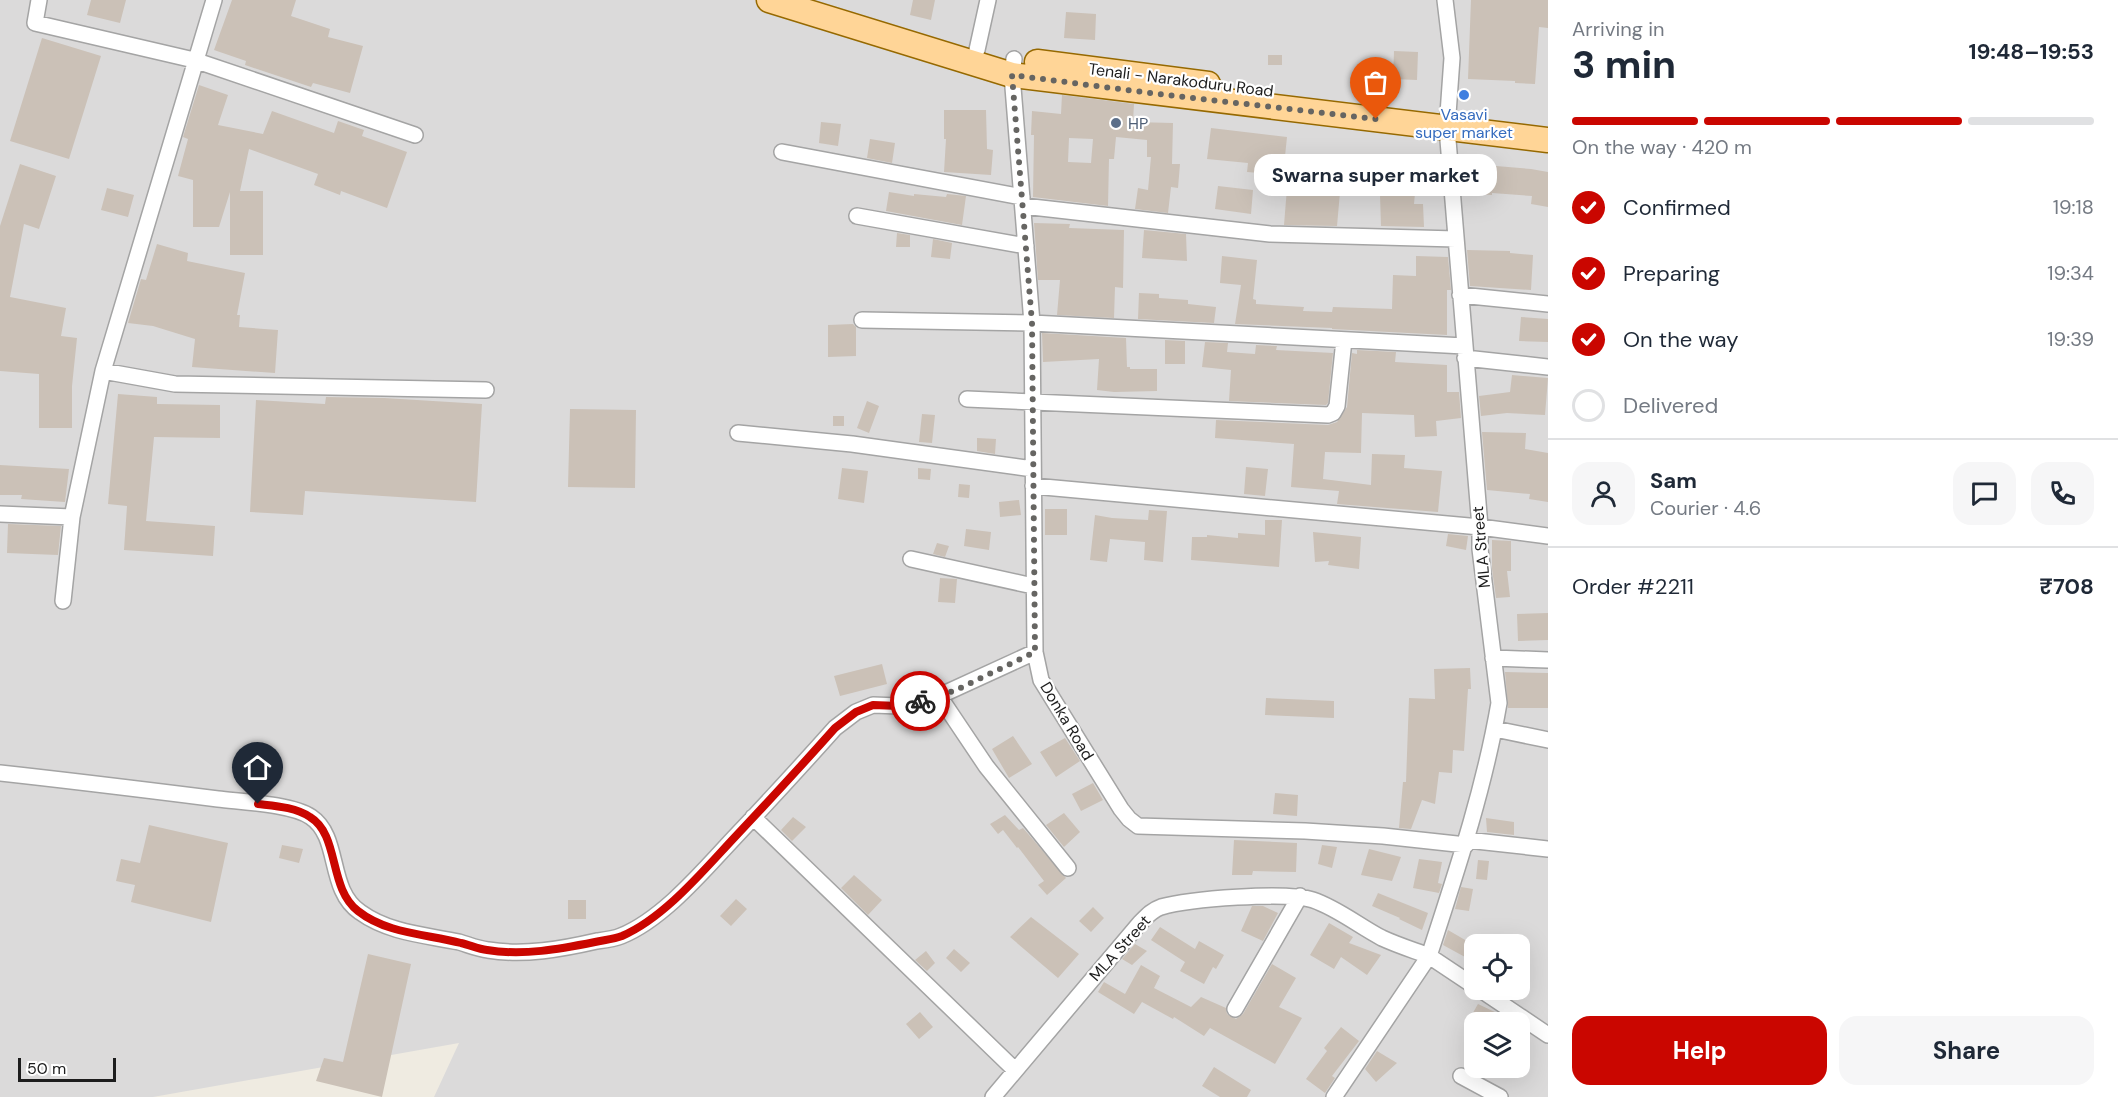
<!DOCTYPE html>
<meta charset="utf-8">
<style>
body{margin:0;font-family:"DM Sans",sans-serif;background:#f6f6f7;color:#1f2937;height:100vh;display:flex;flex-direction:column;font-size:22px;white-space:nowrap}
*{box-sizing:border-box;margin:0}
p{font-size:20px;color:#747a83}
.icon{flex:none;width:33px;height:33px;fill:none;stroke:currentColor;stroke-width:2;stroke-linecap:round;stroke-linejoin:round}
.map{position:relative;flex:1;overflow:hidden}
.sheet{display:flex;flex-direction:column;background:#fff;width:570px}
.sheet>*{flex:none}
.tools{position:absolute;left:1464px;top:934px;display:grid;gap:12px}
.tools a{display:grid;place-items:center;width:66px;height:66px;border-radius:12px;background:#fff;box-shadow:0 6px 24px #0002;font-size:30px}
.scale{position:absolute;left:18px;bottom:15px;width:98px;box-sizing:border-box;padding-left:6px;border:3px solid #1d1d1d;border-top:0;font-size:16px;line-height:21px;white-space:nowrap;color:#1d1d1d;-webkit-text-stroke:4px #fff;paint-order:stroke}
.pin{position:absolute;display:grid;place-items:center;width:51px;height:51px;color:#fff;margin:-62px -26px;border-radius:50% 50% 50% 0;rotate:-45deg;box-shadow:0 0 6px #0007}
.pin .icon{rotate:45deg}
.courier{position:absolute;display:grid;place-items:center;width:60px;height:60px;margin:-30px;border:4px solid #ca0600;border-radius:50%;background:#fff;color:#222;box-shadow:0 2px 8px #0007}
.bubble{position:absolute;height:42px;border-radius:18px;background:#fff;box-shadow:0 6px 24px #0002;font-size:20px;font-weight:700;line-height:42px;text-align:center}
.head em{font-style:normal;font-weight:700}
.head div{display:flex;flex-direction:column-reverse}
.head{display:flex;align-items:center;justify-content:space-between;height:102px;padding:0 24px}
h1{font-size:39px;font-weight:700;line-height:45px}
.bar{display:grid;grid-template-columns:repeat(4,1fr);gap:9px 6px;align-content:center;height:72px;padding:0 24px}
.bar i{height:8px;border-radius:4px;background:#e0e1e3}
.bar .on{background:#ca0600}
.bar p{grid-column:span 4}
.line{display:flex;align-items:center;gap:15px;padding:0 24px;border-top:2px solid #e0e1e3}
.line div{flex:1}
.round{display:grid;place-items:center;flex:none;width:63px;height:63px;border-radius:18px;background:#f6f6f7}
ol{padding:0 24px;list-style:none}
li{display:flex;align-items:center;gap:18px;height:66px}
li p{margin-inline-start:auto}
li .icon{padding:6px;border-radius:50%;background:#ca0600;color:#fff;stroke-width:4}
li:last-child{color:#747a83}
li i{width:33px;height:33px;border:3px solid #e0e1e3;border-radius:50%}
.button{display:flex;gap:12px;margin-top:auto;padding:12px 24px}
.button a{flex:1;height:69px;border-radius:18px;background:#ca0600;color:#fff;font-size:24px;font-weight:700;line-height:69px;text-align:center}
.button a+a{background:#f6f6f7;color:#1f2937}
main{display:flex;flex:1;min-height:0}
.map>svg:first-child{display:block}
</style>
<main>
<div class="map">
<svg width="1548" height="1097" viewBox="0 0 1548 1097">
<rect width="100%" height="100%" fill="#efebe1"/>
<!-- residential -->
<path fill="#dbdada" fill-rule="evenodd" d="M0,0H1548V1097H434L459,1043L153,1097H0ZM1474,945H1520V990H1474ZM1474,1023H1520V1068H1474Z"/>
<!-- building -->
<path fill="#cbc1b7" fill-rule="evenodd" d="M91,0H126L120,23L87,15Z
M232,0H296L291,16L330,29L328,37L363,46L350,93L313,83L311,87L245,65L246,61L214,50Z
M913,0H935L931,20L910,15Z
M1471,0H1548V28L1539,27L1535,84L1515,83V81L1468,79Z
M1066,12L1096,14L1095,40L1064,38Z
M42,38L101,56L69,159L10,141Z
M1394,51L1418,52L1417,80L1393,79Z
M1268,55H1282V65H1268Z
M199,85L228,95L218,125L263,134L272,111L334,133L338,121L364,130L362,136L407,152L387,208L341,191L340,195L314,185L318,174L249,149L240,191H263V255H230V192L219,227H193V180L178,176L188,139L183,137Z
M1062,95L1134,104L1133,122L1173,123L1172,164H1180L1178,188L1171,187L1168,213L1135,209L1138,188L1148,190L1151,157H1147V140L1116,137L1114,159H1109L1108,206L1033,197L1034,135H1031L1032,111L1061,114ZM1069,138L1093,139L1091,163L1068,162Z
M944,110H986L987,149L993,150L991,175L944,172L946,139H944Z
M821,122L841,124L838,146L819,143Z
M1211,128L1287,137L1283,175L1247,172L1248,163L1207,159Z
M870,139L895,143L892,163L867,158Z
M1347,155L1366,157L1365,162L1418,160L1414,204H1423L1424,227L1381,226L1380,195H1367L1366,183L1343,180Z
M1460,163L1531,169L1548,172V207L1531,204L1532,196L1492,193V195L1475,194V189H1462Z
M20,164L56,176L39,229L24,224L10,297L66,308L61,336L77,338L72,386V428H39V374L0,371V226Z
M1218,186L1253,190L1251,214L1215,209Z
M107,188L134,195L128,217L101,210Z
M1287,188L1340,192L1337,226L1284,225Z
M889,192L914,196V194L946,197L947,194L966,196L962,225L886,211Z
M1034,223L1070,224L1069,228L1124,230L1123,288L1115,287L1114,318L1057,315L1060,280H1038Z
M1144,230L1186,234L1187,261L1142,258Z
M897,233L910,235V247H896Z
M933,239L952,243L950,259L931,257Z
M157,244L188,253L187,261L245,273L237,315H240L239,327L278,330L275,373L192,367L195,339L153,326L128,323L141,279L146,280Z
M1467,250L1510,251V253L1533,255L1531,290L1470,286Z
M1222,256L1257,260L1253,299L1256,300V304L1304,307L1303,311L1332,312L1333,307L1392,309L1393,275L1416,276V256L1448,257L1451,290H1447V335L1332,329V328L1235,324L1241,285L1220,283Z
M1139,293L1159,294V298L1188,300V304L1216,307L1214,323L1138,319Z
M1521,317L1548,319V342L1519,341Z
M853,324L856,327V356L828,357V325Z
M1042,333L1126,338L1127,367H1130V369H1157V391L1114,392L1097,390L1099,359L1043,362Z
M1165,340L1185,341V364H1165Z
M1205,342L1228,343L1227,352L1255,354L1256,345L1277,346L1276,350L1333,353L1328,403L1326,405L1229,401L1231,370L1202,367Z
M1357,350L1396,352L1395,362L1447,365V392H1459L1461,418L1436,421L1437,436L1415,437L1414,415L1362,413L1361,453L1325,452L1323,479L1371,485L1372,454L1405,455L1404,468L1442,471L1438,512L1337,504L1339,491L1291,487L1294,444L1215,438L1216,420L1328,425L1337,422L1347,407L1352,353L1357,354Z
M1512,375L1548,378L1545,415L1507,413L1481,416L1479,396L1510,392Z
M118,394L157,397V404L220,405V438L154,437L146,521L215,526L213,556L124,550L127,506L108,504Z
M326,397L384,398L482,404L476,502L305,491L303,515L250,512L256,400L325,404Z
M867,401L879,406L869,433L857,428Z
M570,409L636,410L635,488L568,487Z
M922,414L935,415L932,443L919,442Z
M833,416H844V426H833Z
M1482,432L1526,433L1525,449L1548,453V502L1529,499L1530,494L1487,490Z
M977,438L996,439L995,454L977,451Z
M0,465L69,469L65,502L21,499L22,495H0Z
M1246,467L1268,469L1265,496L1244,494Z
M842,468L868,471L864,503L838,499Z
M918,468L931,469L930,480L918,479Z
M959,484L970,485L969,498L958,497Z
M1019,500L1021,515L1000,517L999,502Z
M1045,509H1067V535H1045Z
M1149,510L1167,511L1163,562L1144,560L1145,542L1110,539L1107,562L1090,560L1095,515L1112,518L1148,520Z
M1265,520H1282L1279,567L1191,560L1192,537H1207V535L1238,538V533L1265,535Z
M8,524L61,526L58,555L7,553Z
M966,529L991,532L989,550L964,546Z
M1313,532L1361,537L1359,569L1328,565L1329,561L1315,562Z
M1448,534L1468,536L1466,550L1446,546Z
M1492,540L1511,541V571H1507L1510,597L1496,598L1492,569Z
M937,543L949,546L945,557L933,554Z
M940,578L957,579L955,603L938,602Z
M1548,613V640L1518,641L1517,614Z
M882,664L887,684L840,696L834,676Z
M1470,668L1471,689H1468L1464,751L1453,750L1452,773L1439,772L1435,804L1422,800L1411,829L1399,828L1403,782H1406L1409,698L1435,699L1434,669Z
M1505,672L1548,673V708H1508Z
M1266,698L1334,701V718L1265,715Z
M1013,736L1032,764L1009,778L992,749Z
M1065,738L1080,761L1056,777L1040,752Z
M1093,783L1103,800L1081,811L1072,794Z
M1275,793L1298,795L1297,816L1273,814Z
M1064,813L1080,832L1064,847L1046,825Z
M1005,815L1019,830L1023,828L1066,878L1047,895L1038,885L1044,881L1018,847L1017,848L1003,830L998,834L990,824Z
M793,817L806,827L792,841L781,830Z
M1486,818L1514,822V835L1487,832Z
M149,825L228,843L211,922L131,902L135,885L116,881L121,859L140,863Z
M1234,840L1297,843L1296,872L1253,871L1252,875H1232Z
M282,845L303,849L299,863L279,858Z
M1322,845L1337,847L1332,868L1318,864Z
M1369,849L1401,857L1392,881L1361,875Z
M1419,859L1442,862L1438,883L1442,884L1439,893L1413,888Z
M1478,860L1489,861L1487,880L1476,879Z
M854,875L882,900L868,915L841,888Z
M1461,887L1473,889L1469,911L1455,909Z
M1378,893L1428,913L1422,930L1399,919L1400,918L1372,906Z
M736,899L747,909L731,926L720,916Z
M568,900H586V919H568Z
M1252,906H1263L1278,913L1263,941L1241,931Z
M1093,907L1104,918L1091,932L1079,921Z
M1031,917L1079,954L1058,978L1010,937Z
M1329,923L1353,937L1349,943L1381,955L1367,975L1341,957L1334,969L1310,955Z
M1160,927L1195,949L1199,941L1224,955L1216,969L1213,967L1204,984L1180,971L1185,962L1151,940Z
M1448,930L1472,944L1465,957L1443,945Z
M1135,944L1147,951L1132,965L1122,959Z
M954,949L970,963L961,972L946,958Z
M926,951L935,963L927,971L915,960Z
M368,954L411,964L382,1097L316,1081L324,1058L343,1062Z
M1272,964L1296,978L1279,1007L1302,1018L1275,1064L1210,1028L1204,1036L1174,1017L1173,1019L1142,1002L1134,1014L1098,992L1104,982L1125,994L1141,965L1160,976L1154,988L1191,1007L1201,997L1226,1008L1227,1014L1236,1019L1243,1014Z
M1478,1004L1499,1014L1513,1023H1467Z
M920,1012L933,1027L919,1039L906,1024Z
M1341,1027L1359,1041L1332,1076L1335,1078L1325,1093L1306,1079L1327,1051L1324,1048Z
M1377,1051L1397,1063L1376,1082L1365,1069Z
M1214,1067L1251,1090L1247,1097H1220L1202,1086Z"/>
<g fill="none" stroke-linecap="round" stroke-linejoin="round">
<defs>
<path id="street" d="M39,0L35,23L194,60L415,135
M977,50L988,0
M1014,59L1012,75L1032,323L1035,652L1041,680L1121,809L1129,819L1138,826L1305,831L1383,836L1466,845
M782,152L1022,197
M1023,206L1270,234L1456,239
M857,216L1026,246
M1460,295L1548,304
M862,320L1032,323L1464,346
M1465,358L1548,367
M103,371L175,384L486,390
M967,399L1328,415L1333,413L1337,406L1344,340
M738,433L852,444L1033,469
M1033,486L1480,527L1548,536
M0,514L72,517L103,371L214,0
M911,559L1033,586
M63,601L72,517
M1493,658L1548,660
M939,696L986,766L1068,868
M1495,729L1548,740
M0,773C73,781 146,790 218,799C242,802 292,804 311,817C341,837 327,890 360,912C389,933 425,935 459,942C469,945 478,949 488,950C524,956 562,949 597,941C605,940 614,939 621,936C663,919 703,871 734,838C768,802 802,765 835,728L856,712L873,705L899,706L939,696L1035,652
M753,817L1015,1070
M1467,840L1548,849
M1481,990L1548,1035
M1235,1009L1300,896
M1461,1076L1500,1097
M993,1097L1139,924C1146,917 1152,910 1161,907C1189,899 1286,891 1313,900C1337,908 1359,926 1382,938C1397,945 1413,950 1429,956C1456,873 1484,790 1499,703L1480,549V527L1447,128L1452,58L1445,0
M1334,1097L1429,956L1474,986"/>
<path id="primary" d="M769,0L1012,75L1548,140
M1037,62L1208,84"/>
</defs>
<!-- street casing -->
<use href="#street" stroke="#a4a4a4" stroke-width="18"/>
<!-- primary casing -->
<use href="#primary" stroke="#966900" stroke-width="27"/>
<!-- street -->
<use href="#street" stroke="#fff" stroke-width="15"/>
<!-- primary -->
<use href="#primary" stroke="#ffd597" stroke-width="24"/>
</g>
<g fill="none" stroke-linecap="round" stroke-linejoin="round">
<!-- done -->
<path stroke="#666562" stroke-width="6" stroke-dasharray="0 10.8" d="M920,701L954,691L1035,652L1032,323L1012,75L1150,93L1376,119"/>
<!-- route -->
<path stroke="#ca0600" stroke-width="8" d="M258,804C275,806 295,807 310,817C340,835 328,888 358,911C387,934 427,934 461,943C470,945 478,949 487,950C523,956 560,949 595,942C604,940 614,939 622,936C664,918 703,871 734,838C768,802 802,765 835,728L856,712L873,705L899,706L920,701"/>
</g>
<!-- markers -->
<circle fill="#3f7fe0" stroke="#fff" stroke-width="2" cx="1464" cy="95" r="6"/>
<circle fill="#5c6f8a" stroke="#fff" stroke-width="2" cx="1116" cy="123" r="6"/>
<g text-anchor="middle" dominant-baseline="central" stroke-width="4.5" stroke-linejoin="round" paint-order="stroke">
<!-- street labels -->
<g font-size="16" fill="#1d1d1d" stroke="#fff">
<text transform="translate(1181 80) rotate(7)">Tenali - Narakoduru Road</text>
<text transform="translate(1481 547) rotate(-95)">MLA Street</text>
<text transform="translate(1067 721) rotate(59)">Donka Road</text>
<text transform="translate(1120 948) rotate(-48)">MLA Street</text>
</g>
<!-- shop labels -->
<g font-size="16" fill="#366cbe" stroke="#fff">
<text x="1464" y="114">Vasavi<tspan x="1464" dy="18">super market</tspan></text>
</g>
<!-- service labels -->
<g font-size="16" fill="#4e5e75" stroke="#fff" text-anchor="start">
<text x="1128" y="123">HP</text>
</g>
</g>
</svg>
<div class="tools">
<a><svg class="icon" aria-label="locate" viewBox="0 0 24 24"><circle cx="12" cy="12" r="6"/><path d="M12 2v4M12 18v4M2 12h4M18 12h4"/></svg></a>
<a><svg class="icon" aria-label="layers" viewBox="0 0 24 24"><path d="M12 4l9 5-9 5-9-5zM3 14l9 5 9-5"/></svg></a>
</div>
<div class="scale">50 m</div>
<div class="pin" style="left:1376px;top:119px;background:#ea580c"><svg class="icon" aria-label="bag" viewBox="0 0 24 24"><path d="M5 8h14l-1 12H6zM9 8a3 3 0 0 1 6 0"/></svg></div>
<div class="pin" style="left:258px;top:804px;background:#1f2937"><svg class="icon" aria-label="home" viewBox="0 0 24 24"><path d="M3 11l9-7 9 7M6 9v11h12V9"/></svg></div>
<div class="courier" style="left:920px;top:701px"><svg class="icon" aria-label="bike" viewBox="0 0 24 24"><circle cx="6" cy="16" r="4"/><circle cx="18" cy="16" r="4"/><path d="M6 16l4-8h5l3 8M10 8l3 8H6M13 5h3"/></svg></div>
<div class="bubble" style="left:1254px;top:154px;width:243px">Swarna super market</div>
</div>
<section class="sheet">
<div class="head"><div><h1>3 min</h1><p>Arriving in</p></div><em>19:48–19:53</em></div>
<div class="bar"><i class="on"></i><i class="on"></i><i class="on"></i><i></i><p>On the way · 420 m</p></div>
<ol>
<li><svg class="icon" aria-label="check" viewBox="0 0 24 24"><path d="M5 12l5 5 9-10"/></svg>Confirmed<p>19:18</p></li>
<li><svg class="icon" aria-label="check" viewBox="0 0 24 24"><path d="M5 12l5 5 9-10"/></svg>Preparing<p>19:34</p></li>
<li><svg class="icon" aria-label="check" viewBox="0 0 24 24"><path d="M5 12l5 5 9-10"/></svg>On the way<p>19:39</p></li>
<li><i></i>Delivered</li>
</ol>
<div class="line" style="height:108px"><a class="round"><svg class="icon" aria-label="person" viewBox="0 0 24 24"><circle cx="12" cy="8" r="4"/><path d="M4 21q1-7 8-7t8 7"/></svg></a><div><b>Sam</b><p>Courier · 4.6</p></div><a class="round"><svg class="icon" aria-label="chat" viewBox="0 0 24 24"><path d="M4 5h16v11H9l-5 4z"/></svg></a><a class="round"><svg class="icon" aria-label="phone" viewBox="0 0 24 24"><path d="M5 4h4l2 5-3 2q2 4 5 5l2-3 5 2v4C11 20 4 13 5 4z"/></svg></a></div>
<div class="line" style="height:78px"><div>Order #2211</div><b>₹708</b></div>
<div class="button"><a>Help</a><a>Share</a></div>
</section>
</main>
